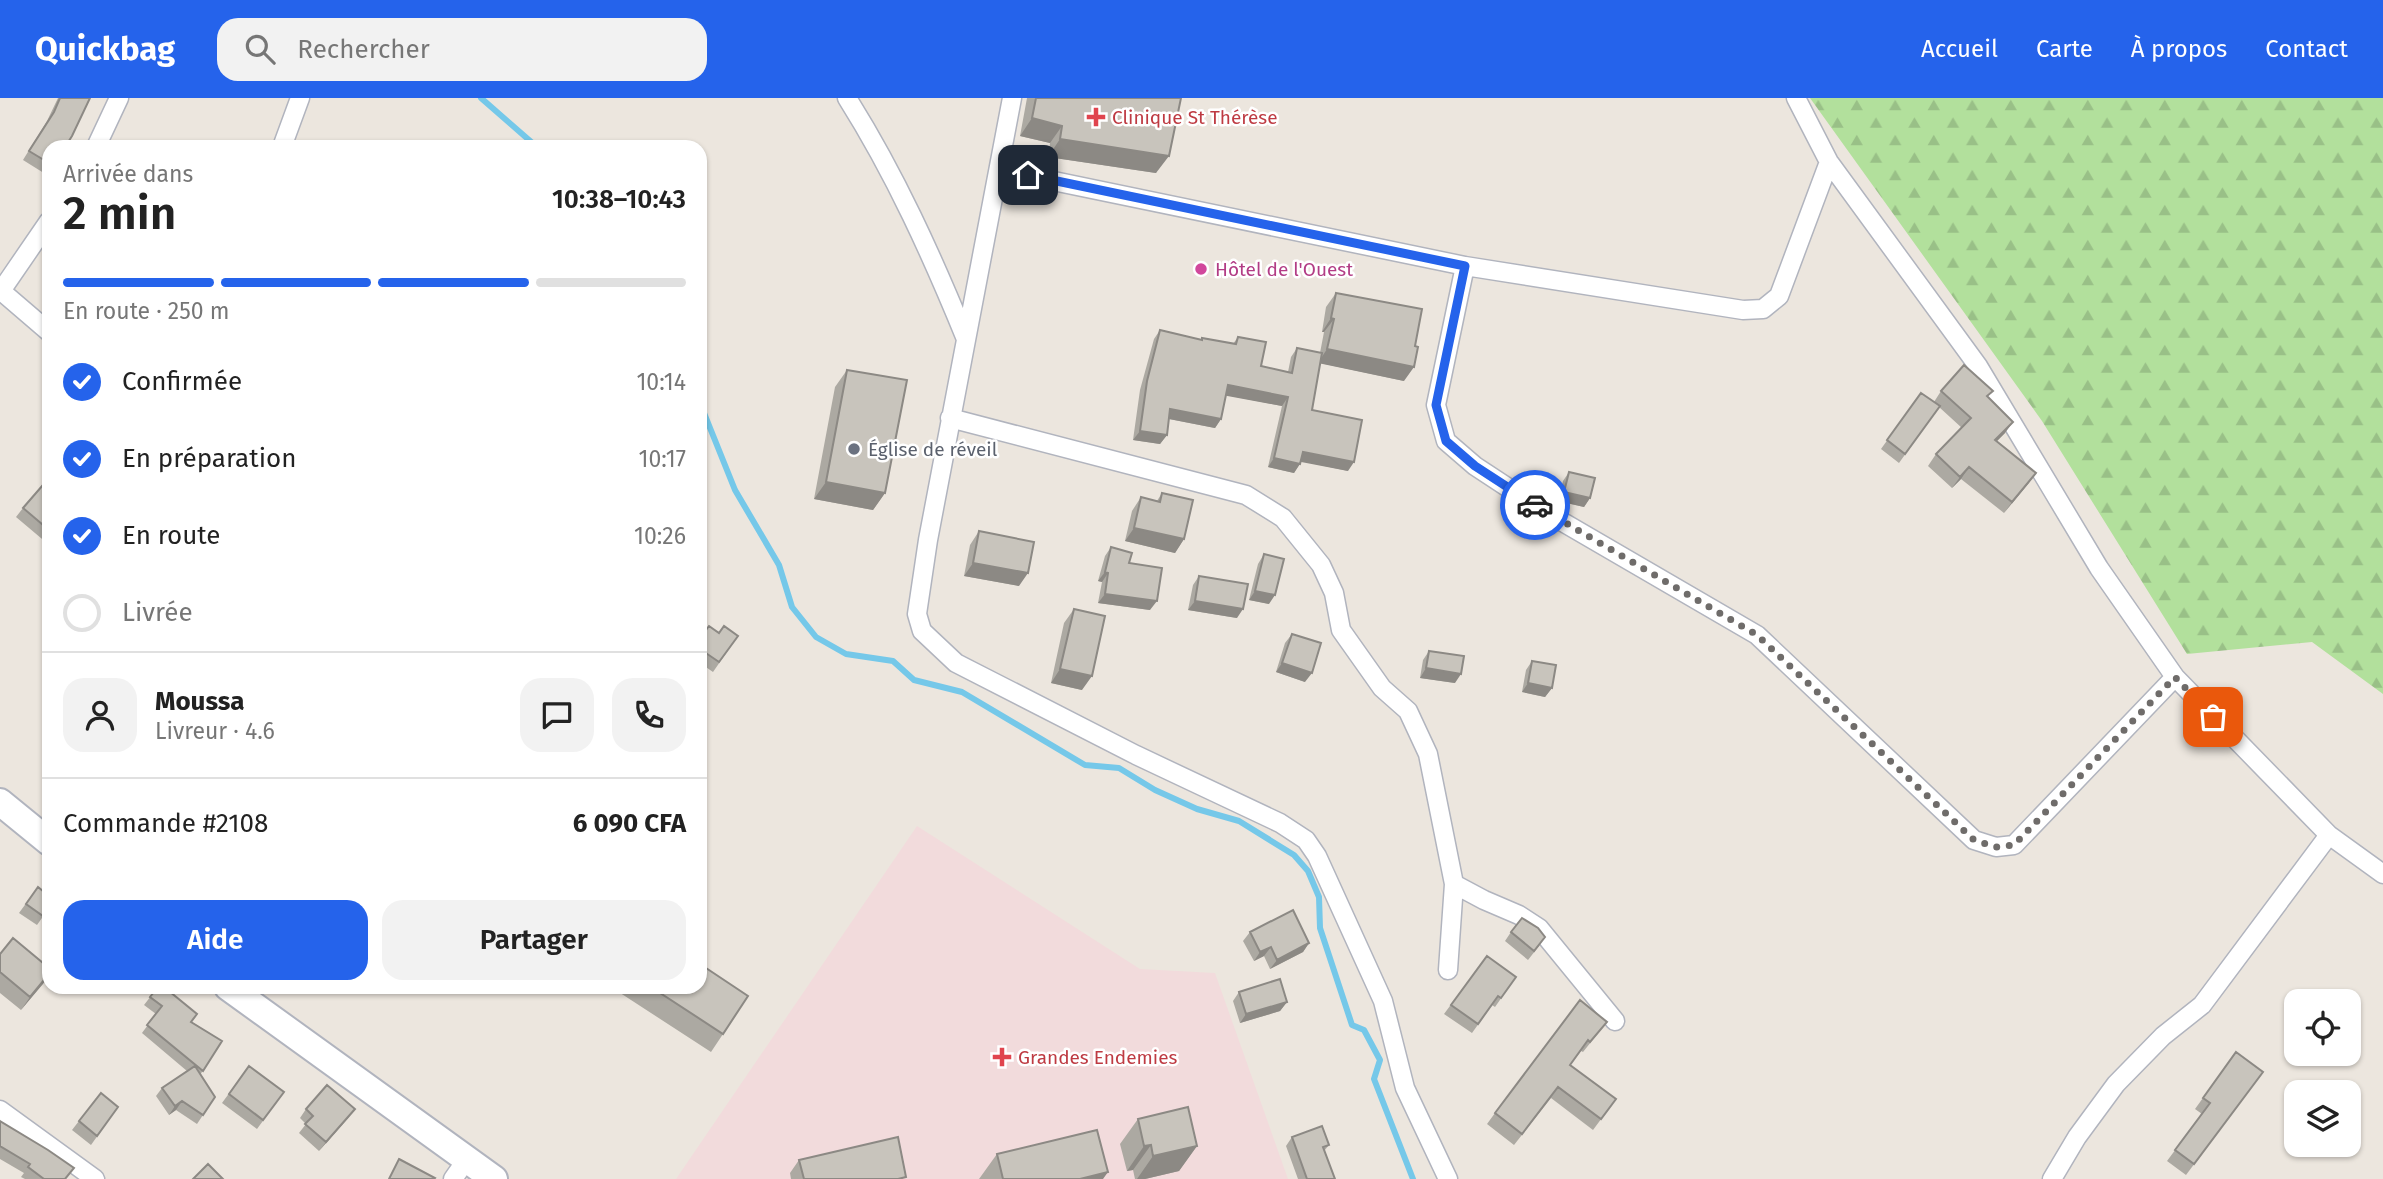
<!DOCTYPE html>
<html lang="fr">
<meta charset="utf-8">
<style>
body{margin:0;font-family:"Fira Sans",sans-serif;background:#f2f2f2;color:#222;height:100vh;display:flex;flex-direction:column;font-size:26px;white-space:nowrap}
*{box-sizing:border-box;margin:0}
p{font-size:23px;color:#767676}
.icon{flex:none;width:38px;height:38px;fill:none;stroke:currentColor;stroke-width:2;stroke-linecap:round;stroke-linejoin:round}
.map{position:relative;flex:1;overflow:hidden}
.sheet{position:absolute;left:42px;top:42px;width:665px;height:854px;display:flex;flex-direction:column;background:#fff;border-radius:21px;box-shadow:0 2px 5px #0004}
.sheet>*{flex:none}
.controls{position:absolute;left:2284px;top:891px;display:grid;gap:14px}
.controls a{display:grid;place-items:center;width:77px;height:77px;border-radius:14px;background:#fff;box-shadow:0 2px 5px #0004;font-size:35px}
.pin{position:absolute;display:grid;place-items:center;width:60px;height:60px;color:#fff;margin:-30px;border-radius:14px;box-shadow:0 4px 10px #0006}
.courier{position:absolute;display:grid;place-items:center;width:70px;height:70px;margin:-35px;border:5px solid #2563eb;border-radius:50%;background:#fff;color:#222;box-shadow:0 2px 9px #0007}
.overview em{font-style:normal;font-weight:600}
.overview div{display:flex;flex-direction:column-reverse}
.overview{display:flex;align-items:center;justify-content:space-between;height:119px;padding:0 21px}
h1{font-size:46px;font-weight:600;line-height:52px}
.bar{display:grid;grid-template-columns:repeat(4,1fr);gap:10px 7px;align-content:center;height:84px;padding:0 21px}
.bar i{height:9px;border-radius:5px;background:#e0e0e0}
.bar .on{background:#2563eb}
.bar p{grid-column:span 4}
.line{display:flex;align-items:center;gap:18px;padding:0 21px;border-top:2px solid #e0e0e0}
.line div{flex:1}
.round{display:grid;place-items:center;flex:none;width:74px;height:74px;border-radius:21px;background:#f2f2f2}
ol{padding:0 21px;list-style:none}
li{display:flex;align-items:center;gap:21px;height:77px}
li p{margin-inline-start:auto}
li .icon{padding:7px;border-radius:50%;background:#2563eb;color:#fff;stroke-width:4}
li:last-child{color:#767676}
li i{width:38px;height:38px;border:4px solid #e0e0e0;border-radius:50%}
.cta{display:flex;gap:14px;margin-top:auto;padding:14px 21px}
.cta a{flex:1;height:80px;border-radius:21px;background:#2563eb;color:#fff;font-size:28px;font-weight:600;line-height:80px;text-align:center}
.cta a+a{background:#f2f2f2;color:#222}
header{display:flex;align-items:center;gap:42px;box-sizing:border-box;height:98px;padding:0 35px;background:#2563eb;color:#fff}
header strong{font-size:33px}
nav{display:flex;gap:38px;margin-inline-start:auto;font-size:24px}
.search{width:490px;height:63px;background:#f2f2f2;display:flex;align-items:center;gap:18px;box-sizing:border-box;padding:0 24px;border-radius:21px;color:#767676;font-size:26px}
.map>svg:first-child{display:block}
</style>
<header>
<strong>Quickbag</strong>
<div class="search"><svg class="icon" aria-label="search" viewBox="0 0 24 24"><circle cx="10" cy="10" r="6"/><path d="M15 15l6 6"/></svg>Rechercher</div>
<nav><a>Accueil</a><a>Carte</a><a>À propos</a><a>Contact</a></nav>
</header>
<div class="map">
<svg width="2383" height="1081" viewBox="0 0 2383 1081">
<defs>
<pattern id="forest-firs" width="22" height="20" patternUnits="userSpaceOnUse" patternTransform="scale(1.75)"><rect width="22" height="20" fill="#b2e09c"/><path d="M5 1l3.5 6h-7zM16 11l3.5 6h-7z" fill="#99c087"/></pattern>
</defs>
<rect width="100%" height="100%" fill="#ece6de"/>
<!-- medical -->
<path fill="#f2dbdc" d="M917,728L1140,871L1215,875L1288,1081H676Z"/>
<!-- forest -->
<path fill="url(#forest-firs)" d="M1810,0H2383V596L2312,544L2187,556L2042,323Z"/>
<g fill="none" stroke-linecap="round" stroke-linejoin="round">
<!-- stream -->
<path stroke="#75c8e9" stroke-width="6" d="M481,0L537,49
M700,305L735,392L779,467L792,509L816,539L846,556L893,563L914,582L962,594L1085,667L1119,670L1155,692L1197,711L1239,723L1294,757L1308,773L1319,799L1320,830L1352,927L1364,932L1380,962L1374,981L1413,1081"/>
<defs>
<path id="street" d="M847,0C895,76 932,158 966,241
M1012,0L928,442L917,516L922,533L956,565L1136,657L1280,725L1306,742L1317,758L1383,903L1405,990L1448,1081
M1796,0L1829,64L1978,268L2099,470L2175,579L2329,737L2383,776
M96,49L119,0
M282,49L300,0
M1000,72L1465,168L1743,212L1763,211L1779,198L1829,64
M1465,168L1436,307L1446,343L1475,368L1542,412L1757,537L1974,742L1996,749L2014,747L2175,579
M0,192L49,234
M1,193L49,123
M950,320L1246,397L1283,420L1321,467L1334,495L1341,532L1382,590L1408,613L1428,656L1454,786L1448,872
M1454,786L1484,802L1519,817L1539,830L1615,923
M0,1012L95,1081
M453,1081L467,1061
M2052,1081L2077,1039L2116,986L2163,938L2202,907L2329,737"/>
<path id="secondary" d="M0,704L49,744
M228,889L494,1081"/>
</defs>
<!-- street casing -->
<use href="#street" stroke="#b1b4be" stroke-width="21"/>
<!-- secondary casing -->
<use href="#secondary" stroke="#b1b4be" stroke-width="30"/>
<!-- street -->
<use href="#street" stroke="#fff" stroke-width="18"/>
<!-- secondary -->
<use href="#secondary" stroke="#fff" stroke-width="26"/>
</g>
<!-- wall -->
<path fill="#aca9a2" d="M58,0H90L49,49V74L47,77L23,62L47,23Z
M1027,0H1181L1156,75L1048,59L1050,45L1020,38Z
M1336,195L1404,283L1320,265L1312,312L1348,373L1301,363L1294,375L1268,369L1282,308L1226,297L1221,321L1215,330L1169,321L1167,337L1160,346L1133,342L1140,292L1154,241L1160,232L1201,242L1202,240L1233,246L1238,239L1261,268L1288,274L1291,259L1297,250L1320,255L1324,234H1322L1326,209Z
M847,272L885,395L873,412L814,401L835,289Z
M1941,293L1988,300L2005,335L1997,343L2036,375L2004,415L1961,381L1952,390L1928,368L1936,356L1962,330L1939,309L1899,365L1881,351L1921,295L1934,304Z
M1569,374L1590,400L1584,409L1558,403L1563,383Z
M49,380V453L45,450L48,446L16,419L23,410Z
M1162,395L1184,441L1175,455L1125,443L1132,413L1141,399L1157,403Z
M979,433L1019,488L964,478L970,447Z
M1111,449L1129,465L1150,512L1098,505L1102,484L1098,483L1105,458Z
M1264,456L1269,506L1249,502L1258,466Z
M1199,478L1237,520L1188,512L1193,487Z
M1074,511L1082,592L1051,585L1064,525Z
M719,535L738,538L713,574L700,565V540Z
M1292,536L1305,584L1276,574L1285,545Z
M1429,553L1455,585L1420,580L1423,562Z
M1532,563L1552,590L1545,599L1522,594L1526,572Z
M38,789L49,810L37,827L19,815Z
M1250,834L1309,845L1303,854L1270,871L1264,858L1254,863L1243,843Z
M1511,834L1539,848L1528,862L1505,843Z
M0,856L49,877L21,912L0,895Z
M1487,858L1516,879L1495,909L1492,907L1472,935L1444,916Z
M158,889L197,916L192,924L222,943L200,977L215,999L197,1026L176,1012L169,1017L156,998L162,990L187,973L142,935L156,916L144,907Z
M611,889H700L723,936L711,954Z
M1239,894L1287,904L1280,913L1240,925L1233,903Z
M1607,924L1583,954L1581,953L1570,967L1616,1001L1593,1032L1551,1000L1514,1047L1487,1026L1495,1015Z
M2236,954L2255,985L2186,1077L2167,1063L2202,1016L2195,1011Z
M249,968L284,994L257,1031L222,1005Z
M118,1009L91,1047L72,1032L79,1023Z
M306,1011L348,1020L319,1053L299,1035L306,1026L300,1020Z
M1138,1021L1197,1048L1179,1073L1145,1081H1135L1133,1072L1127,1073L1120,1046Z
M0,1023L66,1081H25L21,1079L24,1075L0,1061Z
M1292,1039L1329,1047L1324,1053L1335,1081H1298L1286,1048Z
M997,1056L1103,1081H979Z
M799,1062L904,1081H791L790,1075Z"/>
<!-- shaded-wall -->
<path fill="#8c8984" d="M1032,20L1062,28L1050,45L1020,38Z
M1060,41L1169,58L1156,75L1048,59Z
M1331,220L1334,221L1324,234H1322Z
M1327,251L1414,269L1404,283L1318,265Z
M1228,287L1288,299L1282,308L1222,297Z
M1170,311L1221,321L1215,330L1164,320Z
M2013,324L2005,335L1987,353L1995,342Z
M1140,333L1167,337L1160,346L1133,342Z
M1303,354L1354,364L1348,373L1296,363Z
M1274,360L1300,366L1294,375L1268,369Z
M1969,369L1961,381L1952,390L1960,379Z
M2036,375L2028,386L2004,415L2012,404Z
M826,384L885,395L873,412L814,401Z
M1564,394L1590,400L1584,409L1558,403Z
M1134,430L1184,441L1175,455L1125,443Z
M973,465L1028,475L1019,488L964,478Z
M1105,474L1108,475L1102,484L1098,483Z
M1255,493L1275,497L1269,506L1249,502Z
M1105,496L1157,503L1150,512L1098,505Z
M1195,503L1243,511L1237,520L1188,512Z
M1282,565L1312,575L1305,584L1276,574Z
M1426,570L1461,576L1455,585L1420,580Z
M1060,571L1092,578L1082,592L1051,585Z
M1528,585L1552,590L1545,599L1522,594Z
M1309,845L1303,854L1270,871L1277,862Z
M1271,849L1264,858L1254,863L1260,854Z
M49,877L43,886L21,912L30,899Z
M1287,904L1280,913L1240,925L1246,916Z
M182,1003L176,1012L169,1017L175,1008Z
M355,1011L348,1020L319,1053L326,1044Z
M1151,1047L1133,1072L1127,1073L1144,1048Z
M1197,1048L1179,1073L1145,1081H1137L1153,1058Z
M1108,1074L1103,1081H1080Z"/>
<!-- building -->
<path fill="#c8c4bc" stroke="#8c8984" stroke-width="2" d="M60,0H90L72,38L65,49H49V65L29,53L54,14Z
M1036,0H1181L1169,58L1060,41L1062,28L1032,20Z
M1336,195L1422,211L1415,248L1418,249L1414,269L1327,251L1334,221L1331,220Z
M1160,232L1202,242V240L1236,246L1238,239L1266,244L1261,268L1292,275L1297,250L1322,255L1312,312L1362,322L1354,364L1303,354L1300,366L1274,360L1288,299L1228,287L1221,321L1170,311L1167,337L1140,333L1147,283Z
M1964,267L1993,293L1987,298L2013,324L1995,342L2036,375L2012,404L1969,369L1960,379L1936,356L1971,320L1941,293Z
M847,272L907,282L885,395L826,384Z
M1921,295L1940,308L1905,356L1887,342Z
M1569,374L1595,380L1590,400L1564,394Z
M49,380V432L23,410Z
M1162,395L1193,402L1184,441L1134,430L1141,399L1160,404Z
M979,433L1034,444L1028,475L973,465Z
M1111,449L1132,455L1129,465L1162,470L1157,503L1105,496L1108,475L1105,474Z
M1264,456L1284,461L1275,497L1255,493Z
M1199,478L1248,486L1243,511L1195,503Z
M1074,511L1105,518L1092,578L1060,571Z
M709,528L719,535L724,528L738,538L719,564L700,551V540Z
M1292,536L1321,545L1312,575L1282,565Z
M1429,553L1464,558L1461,576L1426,570Z
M1532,563L1556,567L1552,590L1528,585Z
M38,789L49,798V810L43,818L26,806Z
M1293,812L1309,845L1277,862L1271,849L1260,854L1250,834Z
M1522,820L1538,830L1545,839L1534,853L1511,834Z
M13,840L49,870V876L30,899L0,874V856Z
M1487,858L1516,879L1501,900L1498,898L1478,926L1451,907Z
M700,866L748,898L723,936L651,889H700Z
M1280,881L1287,904L1246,916L1239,894Z
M158,889H164L197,916L191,924L222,943L203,973L147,927L162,908L150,899Z
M1580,902L1607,924L1590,944L1588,942L1570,967L1616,1001L1601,1021L1558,989L1522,1036L1495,1015Z
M2236,954L2263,974L2194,1066L2175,1052L2210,1005L2203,1000Z
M195,968L215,999L203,1017L182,1003L175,1008L162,990Z
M249,968L284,994L263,1022L229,996Z
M327,987L355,1011L326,1044L305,1026L313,1018L306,1011Z
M101,995L118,1009L97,1038L79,1023Z
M1188,1009L1197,1048L1153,1058L1151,1047L1144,1048L1138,1021Z
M0,1023L48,1052L74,1070L65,1081H44L28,1069L30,1066L0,1048Z
M1322,1028L1329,1047L1323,1049L1335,1081H1307L1292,1039Z
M1097,1032L1108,1074L1080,1081H1003L997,1056Z
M898,1039L906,1079L898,1081H804L799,1062Z
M399,1061L435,1080L434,1081H389Z
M208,1066L223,1081H193Z"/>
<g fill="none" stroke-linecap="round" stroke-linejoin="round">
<!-- done -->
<path stroke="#6f6c6a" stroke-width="7" stroke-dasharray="0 12.6" d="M1535,407L1757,537L1974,742L1996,749L2014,747L2175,579L2213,619"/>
<!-- route -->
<path stroke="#2563eb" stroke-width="9" d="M1028,77L1465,168L1436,307L1446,343L1475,368L1535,407"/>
</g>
<!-- markers -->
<g fill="#e0444e" stroke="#fff" stroke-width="2.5">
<path d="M1092.5 8.5h7v7h7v7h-7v7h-7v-7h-7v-7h7z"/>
<path d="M998.5 948.5h7v7h7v7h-7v7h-7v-7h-7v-7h7z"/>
</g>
<circle fill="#d1479c" stroke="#fff" stroke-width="2.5" cx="1201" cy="171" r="7"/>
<circle fill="#6b7280" stroke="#fff" stroke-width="2.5" cx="854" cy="351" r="7"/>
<g text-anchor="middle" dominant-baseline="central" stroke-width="5" stroke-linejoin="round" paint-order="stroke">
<!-- health labels -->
<g font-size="19" fill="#be3a42" stroke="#fff" text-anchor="start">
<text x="1112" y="19">Clinique St Thérèse</text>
<text x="1018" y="959">Grandes Endemies</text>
</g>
<!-- hotel labels -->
<g font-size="19" fill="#b23c85" stroke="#fff" text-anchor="start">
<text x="1215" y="171">Hôtel de l'Ouest</text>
</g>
<!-- worship labels -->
<g font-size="19" fill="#5b616d" stroke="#fff" text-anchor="start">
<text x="868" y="351">Église de réveil</text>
</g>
</g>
</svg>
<div class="controls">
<a><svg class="icon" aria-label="locate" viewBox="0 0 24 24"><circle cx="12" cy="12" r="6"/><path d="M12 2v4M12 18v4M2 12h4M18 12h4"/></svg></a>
<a><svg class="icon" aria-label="layers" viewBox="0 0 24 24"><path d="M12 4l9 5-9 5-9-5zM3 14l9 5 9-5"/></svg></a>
</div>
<div class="pin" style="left:2213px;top:619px;background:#ea580c"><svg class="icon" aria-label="bag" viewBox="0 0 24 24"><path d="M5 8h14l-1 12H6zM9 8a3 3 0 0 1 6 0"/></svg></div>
<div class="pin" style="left:1028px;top:77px;background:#1f2937"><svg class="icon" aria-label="home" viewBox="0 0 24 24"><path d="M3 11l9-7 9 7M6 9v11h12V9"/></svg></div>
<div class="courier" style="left:1535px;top:407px"><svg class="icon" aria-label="car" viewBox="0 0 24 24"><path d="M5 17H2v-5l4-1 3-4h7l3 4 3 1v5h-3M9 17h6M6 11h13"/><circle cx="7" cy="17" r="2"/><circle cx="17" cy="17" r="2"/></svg></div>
<section class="sheet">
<div class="overview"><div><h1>2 min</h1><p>Arrivée dans</p></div><em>10:38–10:43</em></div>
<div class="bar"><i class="on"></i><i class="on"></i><i class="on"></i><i></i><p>En route · 250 m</p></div>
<ol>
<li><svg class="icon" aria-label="check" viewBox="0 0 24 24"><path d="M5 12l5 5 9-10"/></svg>Confirmée<p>10:14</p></li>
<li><svg class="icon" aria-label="check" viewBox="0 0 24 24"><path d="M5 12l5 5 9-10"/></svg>En préparation<p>10:17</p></li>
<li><svg class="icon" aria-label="check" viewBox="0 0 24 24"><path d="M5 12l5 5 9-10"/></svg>En route<p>10:26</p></li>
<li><i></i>Livrée</li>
</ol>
<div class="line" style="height:126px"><a class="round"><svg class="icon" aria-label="person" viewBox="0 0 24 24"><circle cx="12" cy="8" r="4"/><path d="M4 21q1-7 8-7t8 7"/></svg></a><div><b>Moussa</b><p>Livreur · 4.6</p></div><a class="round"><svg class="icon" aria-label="chat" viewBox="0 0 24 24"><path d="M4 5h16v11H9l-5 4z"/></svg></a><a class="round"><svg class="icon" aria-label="phone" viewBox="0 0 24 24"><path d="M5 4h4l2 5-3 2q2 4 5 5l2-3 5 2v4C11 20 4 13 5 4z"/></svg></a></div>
<div class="line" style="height:91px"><div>Commande #2108</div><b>6 090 CFA</b></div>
<div class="cta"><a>Aide</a><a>Partager</a></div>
</section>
</div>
